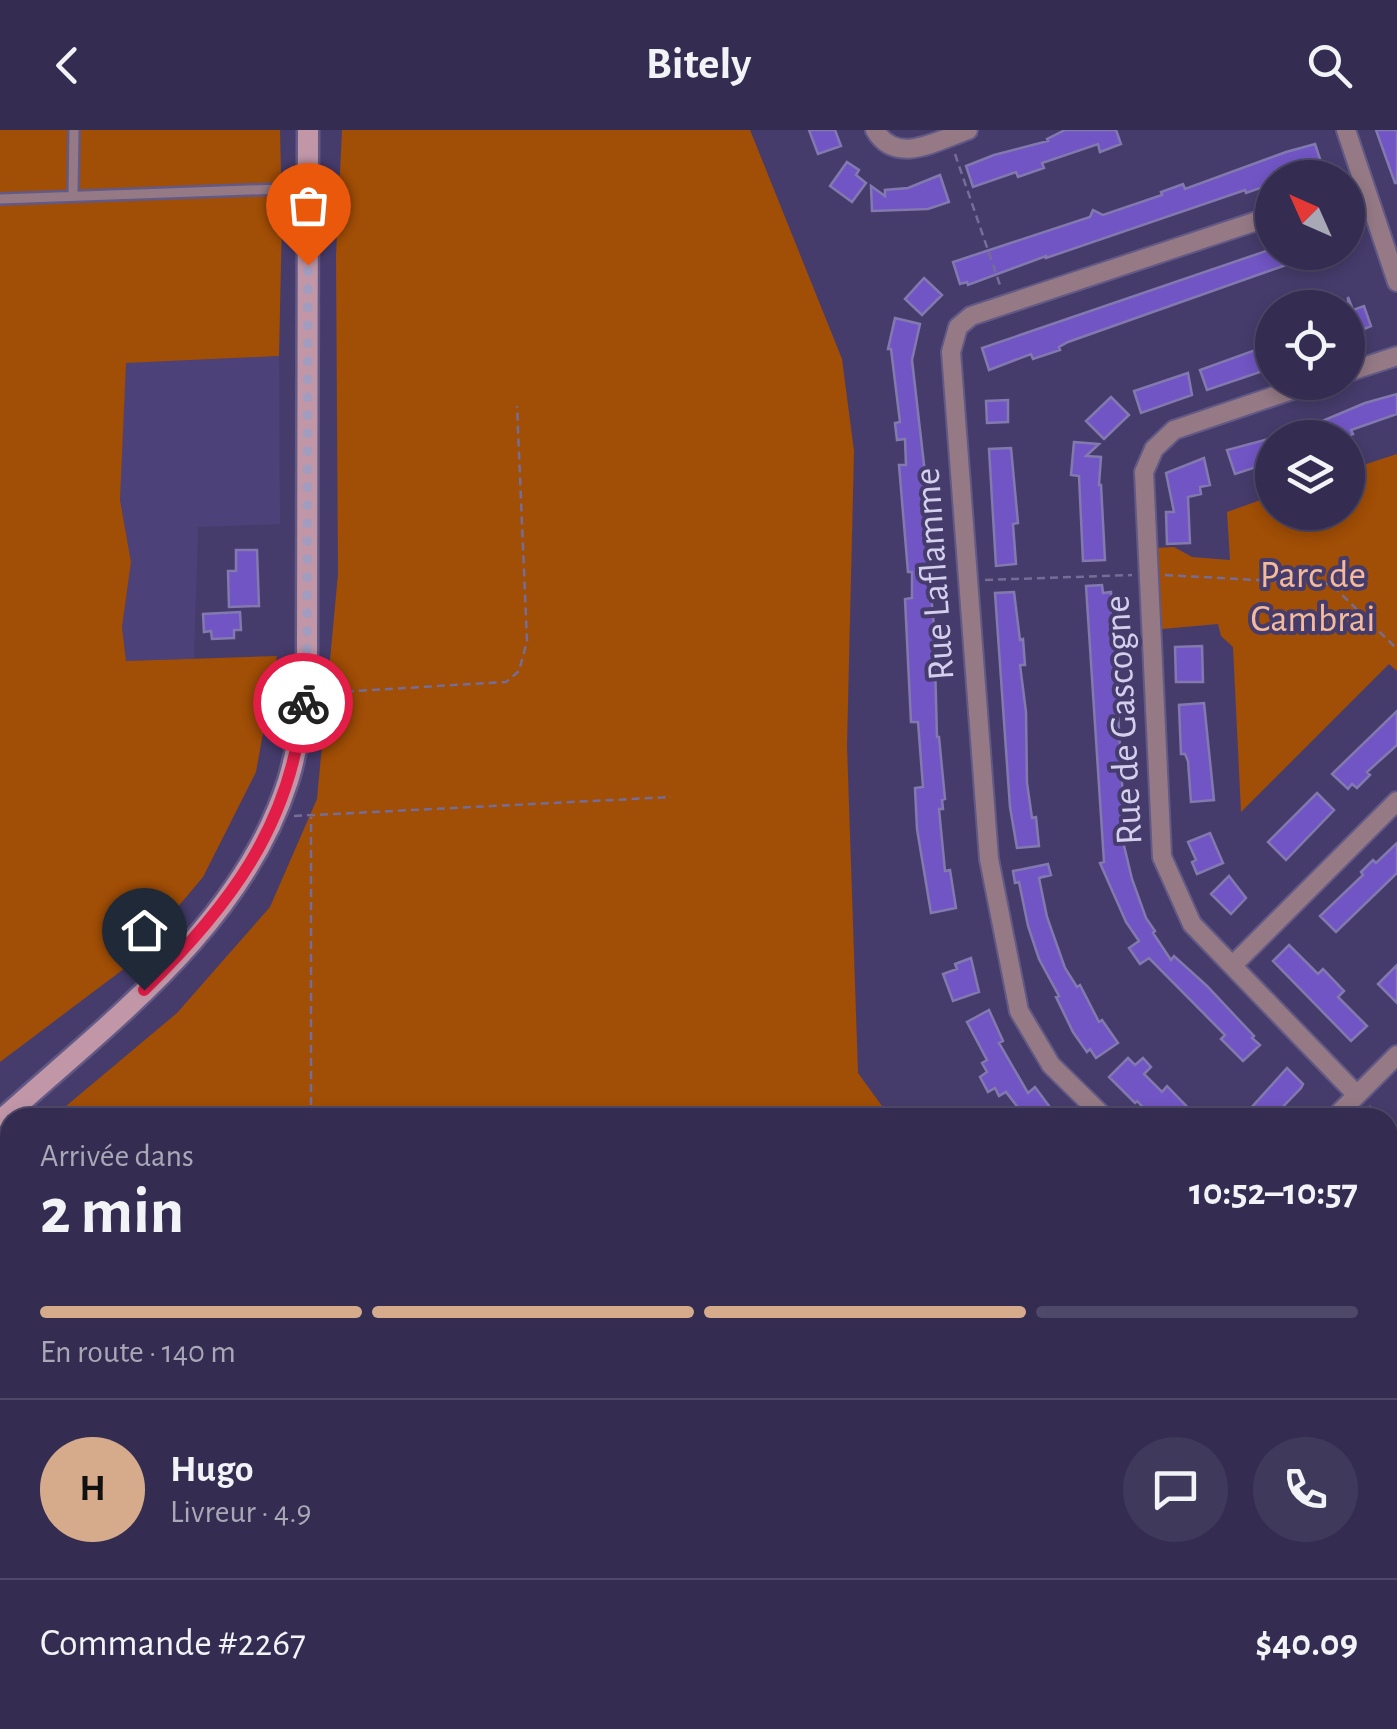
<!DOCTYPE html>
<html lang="fr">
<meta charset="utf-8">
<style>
body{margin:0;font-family:"Alegreya Sans",sans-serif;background:#3f395b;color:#f1f3f6;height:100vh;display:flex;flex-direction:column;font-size:38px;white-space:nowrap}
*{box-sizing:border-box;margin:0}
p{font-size:32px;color:#a9a8b7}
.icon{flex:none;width:55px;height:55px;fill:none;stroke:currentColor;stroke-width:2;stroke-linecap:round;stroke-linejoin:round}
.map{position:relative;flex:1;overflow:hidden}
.side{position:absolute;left:0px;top:978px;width:1398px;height:622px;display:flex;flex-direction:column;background:#342d51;border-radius:30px 30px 0 0;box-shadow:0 5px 15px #0003,0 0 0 2px #4e4968}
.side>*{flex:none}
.needle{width:65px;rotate:315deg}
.controls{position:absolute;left:1255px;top:30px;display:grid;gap:20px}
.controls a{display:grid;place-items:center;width:110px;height:110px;border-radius:50%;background:#342d51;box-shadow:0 5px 15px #0003,0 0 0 2px #4e4968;font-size:50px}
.pin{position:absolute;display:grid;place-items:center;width:85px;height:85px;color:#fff;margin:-102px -42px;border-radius:50% 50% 50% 0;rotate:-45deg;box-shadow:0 0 10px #0007}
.pin .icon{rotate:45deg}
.courier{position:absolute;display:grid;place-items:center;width:100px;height:100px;margin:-50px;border:8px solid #e11d48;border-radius:50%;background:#fff;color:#222;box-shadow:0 2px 12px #0007}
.overview em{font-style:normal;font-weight:700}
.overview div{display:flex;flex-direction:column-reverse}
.overview{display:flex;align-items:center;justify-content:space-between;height:170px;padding:0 40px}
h1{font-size:65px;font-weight:700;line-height:75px}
.bar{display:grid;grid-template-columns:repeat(4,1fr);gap:15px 10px;align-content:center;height:120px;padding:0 40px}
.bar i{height:12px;border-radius:8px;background:#4e4968}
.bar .selected{background:#d6ab8b}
.bar p{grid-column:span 4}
.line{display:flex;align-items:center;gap:25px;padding:0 40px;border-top:2px solid #4e4968}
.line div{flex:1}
.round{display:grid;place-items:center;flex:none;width:105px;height:105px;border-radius:52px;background:#3f395b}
header{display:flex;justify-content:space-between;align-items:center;height:130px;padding:0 40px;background:#342d51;font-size:45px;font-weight:700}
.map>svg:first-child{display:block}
</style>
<header><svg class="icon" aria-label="back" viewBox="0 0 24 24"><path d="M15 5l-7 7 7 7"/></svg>Bitely<svg class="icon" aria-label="search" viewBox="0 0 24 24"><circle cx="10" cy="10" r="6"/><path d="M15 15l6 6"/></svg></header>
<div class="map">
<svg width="1397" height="1599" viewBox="0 0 1397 1599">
<rect width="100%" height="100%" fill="#463c6c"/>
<!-- built -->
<path fill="#4d4179" d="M279,226L280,394L198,397L194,529L126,531L122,497L131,432L120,370L125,233Z"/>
<!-- green -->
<path fill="#a14e06" d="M0,0H280L282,88L279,226L126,233L120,370L131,432L122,497L126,531L277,526L256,642L203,747L129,835L0,932Z
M342,0H750L842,229L854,321L847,615L858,943L890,987H53L177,883L270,777L317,669L338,444L336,125Z
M1397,324V541L1389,534L1241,682L1233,517L1221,506L1218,494L1151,500L1155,418L1174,417L1192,427L1230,430L1227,382L1272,366V382H1348V340Z
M10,1024V1590H280L287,1599H0V1033Z
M1388,1394L1397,1406V1535L1388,1527Z
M1388,1571L1397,1576V1599H1149L1157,1590H1388Z
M310,1590H657V1599H321Z
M705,1590H766L765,1599H705Z
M808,1590H1117L1107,1599H808Z"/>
<!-- building -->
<path fill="#7155c4" stroke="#8279af" stroke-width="2.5" d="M809,0H835L841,16L818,24Z
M1065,0H1116L1121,14L1100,22L1098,14L1042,33L1044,38L1018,47L1016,42L973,57L966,36L994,25L1048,11L1047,9Z
M1376,0H1397V53H1395Z
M1315,14L1322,35L1313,40L1291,48H1272V54L1246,63L1245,60L1046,128V126L968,155L967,152L960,154L953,132L1090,87L1093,80L1103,85L1162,65L1161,62L1183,54L1185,59L1286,22Z
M847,32L859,40L856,45L866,53L852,72L830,56Z
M940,45L949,72L928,79L872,81L871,56L885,66V60L908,58Z
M1272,119V122L1317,124L1068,212L1059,217L1060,220L1033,229L1031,224L989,240L982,218Z
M924,148L942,165L922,185L905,169Z
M1348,167L1353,180L1364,176L1371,196L1348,206Z
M895,188L920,194L912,230L929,378H926L925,397L934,497L937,607H939L945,669L942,670L943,679H939L945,741L950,740L956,778L931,783L917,699L915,658L923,657L918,592H911L905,469L912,468V442H908L899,335H906L905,309L897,310L895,293L900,292L891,219H888Z
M1272,214V238L1207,260L1200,240Z
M1188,243L1192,265L1141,283L1134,261Z
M1397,264V284L1351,300L1353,304L1343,308H1282L1365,273Z
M1111,267L1129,285L1104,309L1086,291Z
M1008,270V292L987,293L986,271Z
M1272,308V332L1235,344L1227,320Z
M1074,312L1099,314L1086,326L1101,327L1099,355H1101L1105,430L1083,431L1079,346L1071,345Z
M1011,318L1018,393L1013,394L1016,434L996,436L989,319Z
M1204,328L1210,355L1200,357L1201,364L1188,367L1190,413L1167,414L1166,382H1174L1166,343Z
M236,420H257L259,476L229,477L228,441H236Z
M1102,455L1103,463L1111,462L1125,703H1121L1132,749L1146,788L1155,801L1153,803L1171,830L1174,826L1207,856L1254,906L1252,908L1260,915L1243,931L1221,909L1225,905L1149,828L1140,834L1129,818L1139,811L1126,792L1100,733L1104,732L1086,456Z
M1014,462L1020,510L1023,509L1025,535H1020L1026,582L1027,653L1032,688L1036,687L1039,716L1017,718L1010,677L995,463Z
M240,482L241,500H234V508L212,509L211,501L204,502L203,484Z
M1202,516L1203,552H1176L1175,517Z
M1204,573L1214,670L1191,672L1188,631L1185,624H1181L1179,575Z
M1397,581V615L1367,642L1370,645L1357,658L1352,654L1348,659L1332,644Z
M1317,663L1334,680L1286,730L1268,712Z
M1210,703L1223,733L1197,744L1192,732L1196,730L1188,712Z
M1397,713V743L1336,802L1320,786L1363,745L1361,742L1373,730L1376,733Z
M1048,734L1051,745L1039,748L1047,787L1065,838L1077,857L1080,855L1099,892L1102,890L1118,913L1096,928L1090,919L1087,922L1073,902L1056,867L1059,866L1039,829L1028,796L1019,752L1015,753L1013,741Z
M1229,746L1246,768L1231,784L1211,764Z
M1289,815L1318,844L1323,839L1344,861L1338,867L1367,896L1351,911L1273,831Z
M971,828L979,862L953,871L943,844L957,839L955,834Z
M1397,835V873L1378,854Z
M989,880L1003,911L999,913L1028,963L1035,957L1058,988H1026L1006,962L999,966L995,958L988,962L980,947L987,942L982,933L987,930L967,892Z
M1128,928L1135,935L1143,928L1151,937L1144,944L1162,962L1167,956L1198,988H1153L1137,971L1135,973L1109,947Z
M1287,938L1303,954L1301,958L1272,988H1242Z"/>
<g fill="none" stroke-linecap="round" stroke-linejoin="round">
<defs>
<path id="service" d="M73,64L74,0
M0,69L307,58"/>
<path id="minor" d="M875,0C896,36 936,11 968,0
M1346,0L1397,152
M1348,242L1397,226
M1316,252L1174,300L1154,319L1144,342L1162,727L1192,794L1357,965
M1233,835L1397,671
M1105,988L1051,935L1019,881L989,729L951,222L958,197L971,186L1272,86
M1334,988L1397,925
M1388,1180L1397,1171
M1388,1242L1397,1257"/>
<path id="secondary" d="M0,991C109,892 241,797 288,651C301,610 303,566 307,523L308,0"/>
<path id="motorway" d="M1388,1553L1397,1561
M688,1590V1599
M779,1599V1590
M1136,1599L1144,1590"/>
</defs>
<!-- service casing -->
<use href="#service" stroke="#625986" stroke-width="14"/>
<!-- minor casing -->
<use href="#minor" stroke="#625986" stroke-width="22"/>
<!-- secondary casing -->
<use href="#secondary" stroke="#625986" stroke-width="25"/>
<!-- motorway casing -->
<use href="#motorway" stroke="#625986" stroke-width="35"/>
<!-- path -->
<path stroke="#756d97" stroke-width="2.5" stroke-dasharray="8 5" stroke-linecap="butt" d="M955,24L1001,158
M1165,445L1331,454L1397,519
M985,450L1132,445
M320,563L506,552L519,541L527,511L517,276
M294,686L671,667
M1369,976L1381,988
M311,988V687
M1388,994L1397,1003"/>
<!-- service -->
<use href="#service" stroke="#957a85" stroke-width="9"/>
<!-- minor -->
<use href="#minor" stroke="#957a85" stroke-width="18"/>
<!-- secondary -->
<use href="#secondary" stroke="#c197a8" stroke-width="20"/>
<!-- motorway -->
<use href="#motorway" stroke="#f9c5db" stroke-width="30"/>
</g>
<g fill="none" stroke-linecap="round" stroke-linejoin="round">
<!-- done -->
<path stroke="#a29cbf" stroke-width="10" stroke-dasharray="0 18" d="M303,573L307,523L308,135"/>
<!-- route -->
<path stroke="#e11d48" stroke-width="12" d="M144,860C228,778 292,695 303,573"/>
</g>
<g text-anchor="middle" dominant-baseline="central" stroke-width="8" stroke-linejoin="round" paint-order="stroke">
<!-- street labels -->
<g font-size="38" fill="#d3cfec" stroke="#463c6c">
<text transform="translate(935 444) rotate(-94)">Rue Laflamme</text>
<text transform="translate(1124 590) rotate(-93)">Rue de Gascogne</text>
</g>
<!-- park labels -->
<g font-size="38" fill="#f3bb9b" stroke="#463c6c">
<text x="1313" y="446">Parc de<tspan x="1313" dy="44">Cambrai</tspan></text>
</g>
</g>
</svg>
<div class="controls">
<a><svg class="needle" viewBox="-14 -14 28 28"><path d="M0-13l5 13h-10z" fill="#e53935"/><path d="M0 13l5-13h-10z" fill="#a9a8b7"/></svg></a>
<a><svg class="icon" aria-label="locate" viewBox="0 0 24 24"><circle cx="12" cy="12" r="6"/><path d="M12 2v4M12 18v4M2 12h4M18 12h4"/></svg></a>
<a><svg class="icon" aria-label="layers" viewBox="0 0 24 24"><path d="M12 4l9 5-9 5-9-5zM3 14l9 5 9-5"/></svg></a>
</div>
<div class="pin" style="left:308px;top:135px;background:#ea580c"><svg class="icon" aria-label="bag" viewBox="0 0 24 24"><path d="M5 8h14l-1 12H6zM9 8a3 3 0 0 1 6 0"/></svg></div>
<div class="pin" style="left:144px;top:860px;background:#1f2937"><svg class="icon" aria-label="home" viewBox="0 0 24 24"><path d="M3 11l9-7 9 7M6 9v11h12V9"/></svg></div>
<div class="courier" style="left:303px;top:573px"><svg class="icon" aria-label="bike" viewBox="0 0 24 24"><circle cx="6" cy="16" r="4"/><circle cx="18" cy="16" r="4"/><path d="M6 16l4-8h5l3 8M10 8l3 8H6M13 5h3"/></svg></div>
<section class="side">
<div class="overview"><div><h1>2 min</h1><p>Arrivée dans</p></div><em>10:52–10:57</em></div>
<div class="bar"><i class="selected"></i><i class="selected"></i><i class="selected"></i><i></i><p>En route · 140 m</p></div>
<div class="line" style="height:180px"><b class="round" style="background:#d6ab8b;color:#111">H</b><div><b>Hugo</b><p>Livreur · 4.9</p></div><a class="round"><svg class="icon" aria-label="chat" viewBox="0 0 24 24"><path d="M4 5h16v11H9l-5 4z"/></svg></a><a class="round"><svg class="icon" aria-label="phone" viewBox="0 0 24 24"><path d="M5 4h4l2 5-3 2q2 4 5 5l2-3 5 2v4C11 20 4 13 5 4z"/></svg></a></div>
<div class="line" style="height:130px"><div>Commande #2267</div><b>$40.09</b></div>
</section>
</div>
